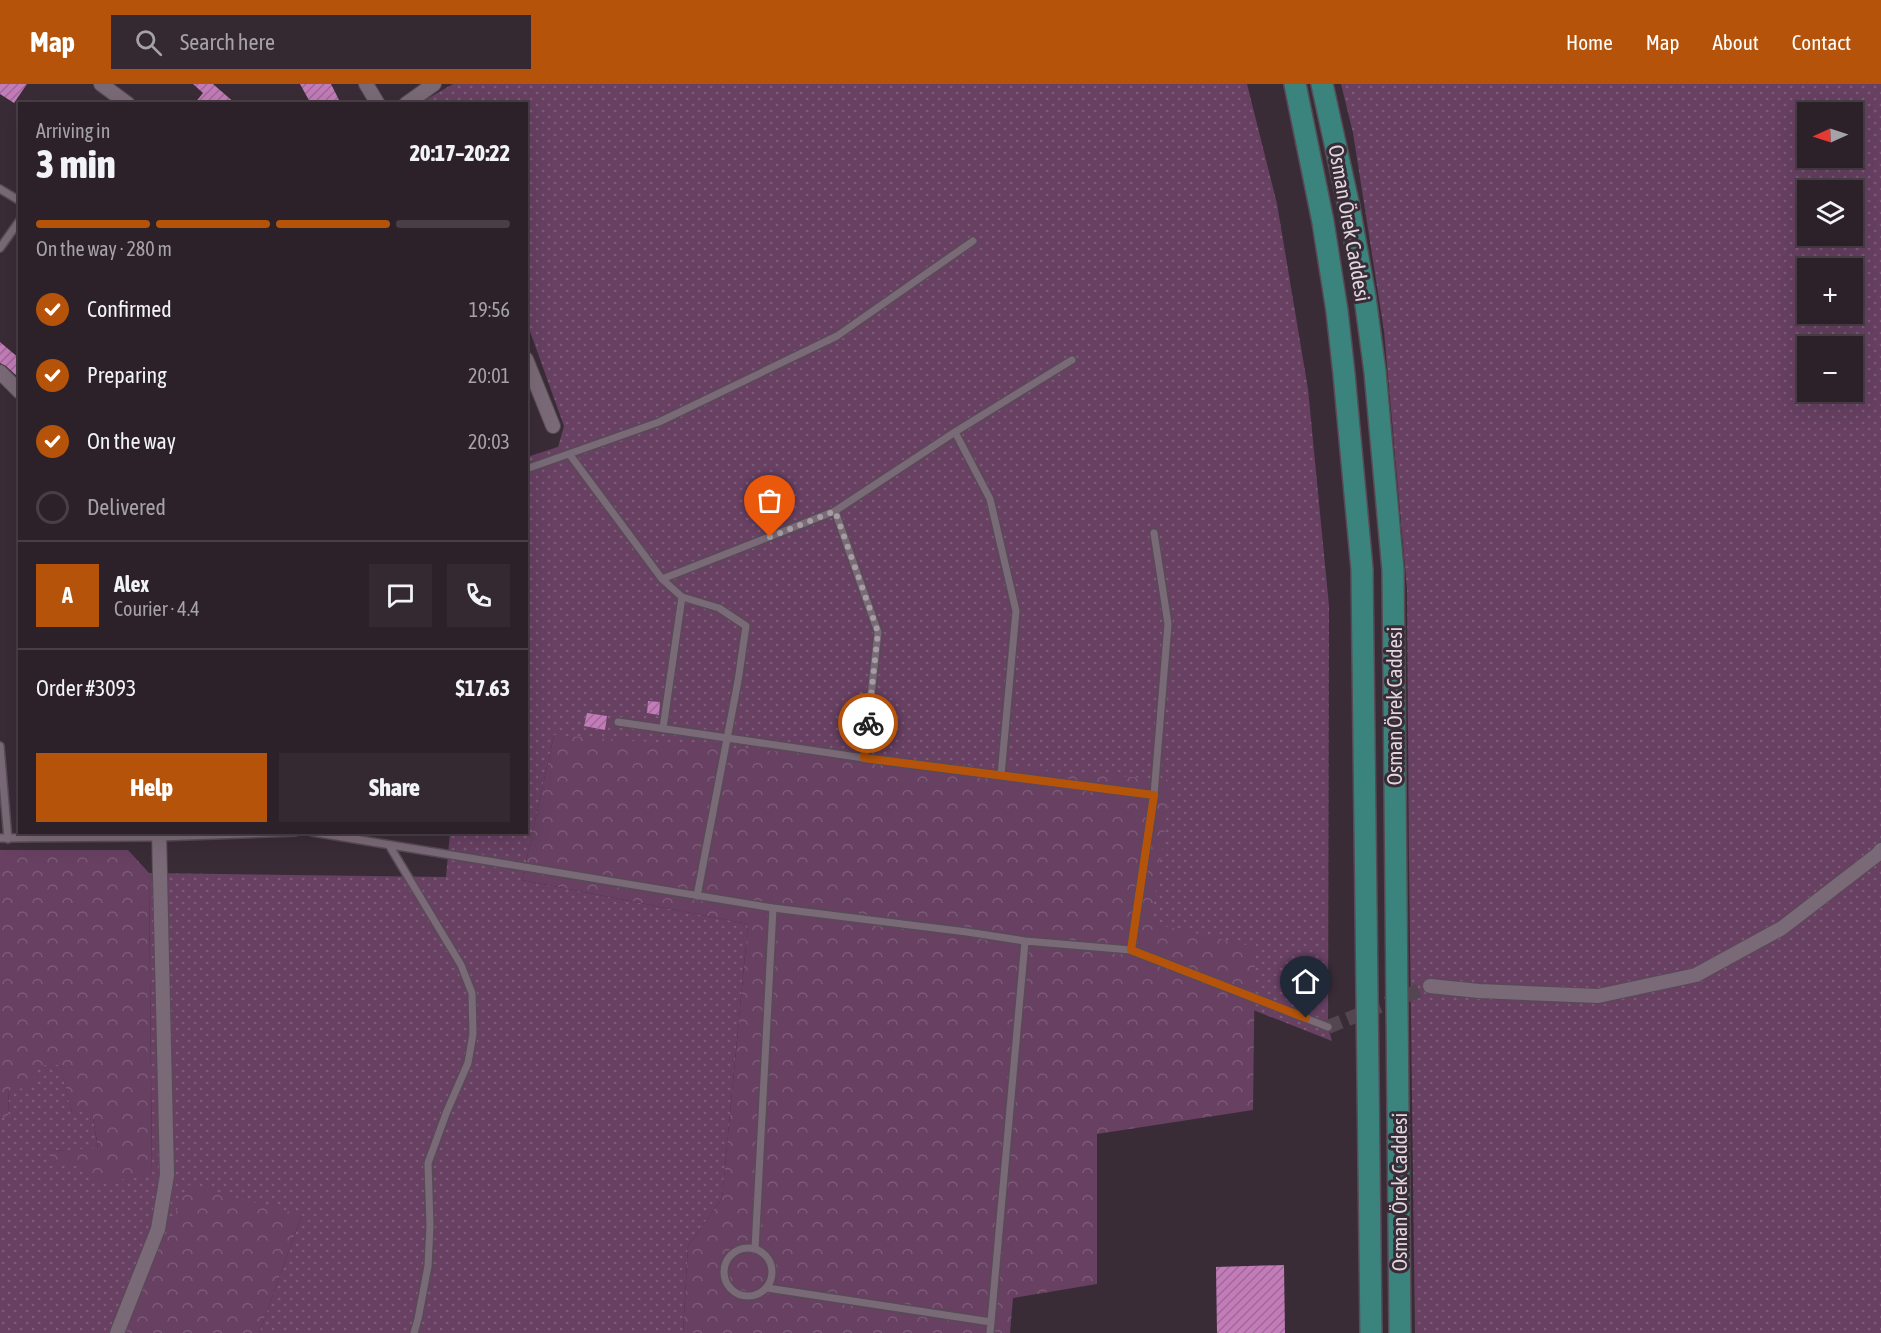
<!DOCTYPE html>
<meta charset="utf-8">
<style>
body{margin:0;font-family:"Asap Condensed",sans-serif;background:#342931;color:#f1f3f6;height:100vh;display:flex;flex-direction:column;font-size:22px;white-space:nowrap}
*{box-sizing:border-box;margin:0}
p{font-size:20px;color:#a6a3a8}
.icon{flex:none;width:33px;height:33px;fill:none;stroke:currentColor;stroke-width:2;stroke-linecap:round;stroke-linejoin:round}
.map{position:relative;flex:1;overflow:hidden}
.sheet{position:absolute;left:18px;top:18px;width:510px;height:732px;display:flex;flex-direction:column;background:#2c2129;border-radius:0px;box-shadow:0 6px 24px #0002,0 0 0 2px #483e46}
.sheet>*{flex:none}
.needle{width:39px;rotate:267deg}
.buttons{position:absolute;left:1797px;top:18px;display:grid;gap:12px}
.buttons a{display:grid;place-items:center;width:66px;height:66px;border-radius:0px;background:#2c2129;box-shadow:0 6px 24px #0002,0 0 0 2px #483e46;font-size:30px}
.pin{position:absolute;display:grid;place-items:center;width:51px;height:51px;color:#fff;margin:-62px -26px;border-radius:50% 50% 50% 0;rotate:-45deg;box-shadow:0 0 6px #0007}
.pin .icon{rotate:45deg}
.courier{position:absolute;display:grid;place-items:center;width:60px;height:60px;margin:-30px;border:4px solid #b45309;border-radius:50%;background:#fff;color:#222;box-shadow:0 2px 8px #0007}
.head em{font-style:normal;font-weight:800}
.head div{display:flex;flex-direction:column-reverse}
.head{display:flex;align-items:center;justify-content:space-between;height:102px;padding:0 18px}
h1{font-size:39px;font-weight:800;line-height:45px}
.bar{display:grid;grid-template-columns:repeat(4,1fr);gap:9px 6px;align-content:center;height:72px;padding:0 18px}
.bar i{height:8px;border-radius:4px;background:#483e46}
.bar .on{background:#b45309}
.bar p{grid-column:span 4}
.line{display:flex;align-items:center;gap:15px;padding:0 18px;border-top:2px solid #483e46}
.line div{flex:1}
.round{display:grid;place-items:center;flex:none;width:63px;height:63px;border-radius:0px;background:#342931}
ol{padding:0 18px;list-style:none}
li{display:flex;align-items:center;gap:18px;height:66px}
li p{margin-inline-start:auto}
li .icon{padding:6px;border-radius:50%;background:#b45309;color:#fff;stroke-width:4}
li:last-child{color:#a6a3a8}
li i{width:33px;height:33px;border:3px solid #483e46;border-radius:50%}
.action{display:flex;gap:12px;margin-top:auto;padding:12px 18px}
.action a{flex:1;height:69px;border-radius:0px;background:#b45309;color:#fff;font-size:24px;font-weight:800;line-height:69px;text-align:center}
.action a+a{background:#342931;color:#f1f3f6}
header{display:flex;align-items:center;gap:36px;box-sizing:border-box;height:84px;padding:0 30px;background:#b45309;color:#fff}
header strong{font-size:28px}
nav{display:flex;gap:33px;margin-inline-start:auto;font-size:21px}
.search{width:420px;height:54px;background:#342931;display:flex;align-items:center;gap:15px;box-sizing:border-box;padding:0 21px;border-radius:0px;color:#a6a3a8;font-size:22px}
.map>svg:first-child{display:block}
</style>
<header>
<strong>Map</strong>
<div class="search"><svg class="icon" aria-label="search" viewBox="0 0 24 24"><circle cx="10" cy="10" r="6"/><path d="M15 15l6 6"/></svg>Search here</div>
<nav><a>Home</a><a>Map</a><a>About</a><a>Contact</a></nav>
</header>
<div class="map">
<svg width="1881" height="1249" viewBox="0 0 1881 1249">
<defs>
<pattern id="grass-dots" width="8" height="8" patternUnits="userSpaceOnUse" patternTransform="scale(1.5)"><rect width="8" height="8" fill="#674062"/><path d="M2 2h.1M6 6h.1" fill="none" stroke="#7c5b78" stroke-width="1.8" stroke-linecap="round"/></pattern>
<pattern id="forest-crowns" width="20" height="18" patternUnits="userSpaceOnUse" patternTransform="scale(1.5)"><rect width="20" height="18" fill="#674062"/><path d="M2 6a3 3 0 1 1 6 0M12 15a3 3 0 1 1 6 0" fill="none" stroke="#7c5b78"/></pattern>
<pattern id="building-hatch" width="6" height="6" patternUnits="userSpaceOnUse" patternTransform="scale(1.5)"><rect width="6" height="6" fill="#c37cb9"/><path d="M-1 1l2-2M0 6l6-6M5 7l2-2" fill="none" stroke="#9d6a96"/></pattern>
</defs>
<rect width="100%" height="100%" fill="#3a2c37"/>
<!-- grass -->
<path fill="url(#grass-dots)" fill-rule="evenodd" d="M453,0H1247L1277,120L1308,305L1329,522L1328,943L1332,957L554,651L522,796L748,840L722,1114L688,1162L683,1249H259L302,1131L122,1249H0V1034L8,1032L9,1004L37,981L60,980L72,1028L92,1027L98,1065L50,1067L84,1082L152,1091L149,789L446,793L450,749L526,748L527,373L558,363L564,342L527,239L526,20L420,19Z
M1341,0H1881V1249H1415L1409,777L1407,505L1384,247L1353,49ZM1808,28H1852V74H1808ZM1808,106H1852V152H1808ZM1808,184H1852V230H1808ZM1808,262H1852V308H1808Z"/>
<!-- forest -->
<path fill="url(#forest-crowns)" d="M554,651L1172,696L1151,839L1255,863L1253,1026L1097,1050V1200L1013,1214L1010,1249H683L688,1162L722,1114L748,840L522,796Z
M0,766H128L149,789L152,1092L92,1099L84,1082H50V1067L98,1064L92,1028H72L60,981H37L31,1005L9,1004L8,1033L0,1034Z
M188,1101L302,1131L259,1249H122Z"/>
<!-- building -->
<path fill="url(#building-hatch)" d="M0,0H27L14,19L0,10Z
M193,0H213L236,20H194L203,9Z
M300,0H331L341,20H311Z
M0,258L20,275V295L6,282L0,279Z
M648,617L660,618L659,631L647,629Z
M587,629L607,632L605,646L584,642Z
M1284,1181L1285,1249H1217L1216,1183Z"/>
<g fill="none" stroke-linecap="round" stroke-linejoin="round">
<!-- minor-tunnel -->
<path stroke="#534650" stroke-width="14" stroke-dasharray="14 7" stroke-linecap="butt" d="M1328,943L1430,902"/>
<defs>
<path id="service" d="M0,105L20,117
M0,164L20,136
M955,348L990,415L1016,527L1001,691
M570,371L662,495L682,513L719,524L746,542L738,597L697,812
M526,385L659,338L837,252L973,157
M835,427L878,548L864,674
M1154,449L1168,540L1154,711L1131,866L1328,943
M662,495L835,427L955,348L1072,276
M618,638L864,674L1154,711
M663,644L682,513
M0,662L8,755
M312,748L773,824L967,848L1025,857L1131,866
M0,754L159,753L295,748
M389,761L461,881L472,909L473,950L468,979L447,1027L428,1079L430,1142L428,1182L418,1235L414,1249
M724 1188a24 24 0 1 1 48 0a24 24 0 1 1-48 0Z
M755,1165L773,824
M767,1204L991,1238
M990,1249L1025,857"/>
<path id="minor" d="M101,0L128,20
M366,0L378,20
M406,20L434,0
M526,275L553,342
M0,288L20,308
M1430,902L1479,907L1598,912L1696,891L1782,844L1878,770L1881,766
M117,1249L158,1145L167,1091L159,748"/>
<path id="primary" d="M1295,0L1323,138L1337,227L1344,290L1362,485L1371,1249
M1322,0L1349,123L1365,213L1375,288L1393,486L1400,1249"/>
</defs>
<!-- service casing -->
<use href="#service" stroke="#574b55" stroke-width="10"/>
<!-- minor casing -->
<use href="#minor" stroke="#574b55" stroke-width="16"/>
<!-- primary casing -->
<use href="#primary" stroke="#574b55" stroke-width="24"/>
<!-- service -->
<use href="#service" stroke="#7a6a77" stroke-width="7"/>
<!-- minor -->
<use href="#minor" stroke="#7a6a77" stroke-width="14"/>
<!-- primary -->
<use href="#primary" stroke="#3b847e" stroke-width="21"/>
</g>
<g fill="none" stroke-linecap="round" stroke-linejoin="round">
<!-- done -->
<path stroke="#a79ca4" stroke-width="6" stroke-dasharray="0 10.8" d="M770,453L835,427L878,548L868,639"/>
<!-- route -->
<path stroke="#b45309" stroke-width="8" d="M868,639L864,674L1154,711L1131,866L1306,934"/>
</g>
<g text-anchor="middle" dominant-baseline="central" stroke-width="6" stroke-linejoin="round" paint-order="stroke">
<!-- street labels -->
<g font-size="21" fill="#e1d8df" stroke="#3a2c37">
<text transform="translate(1350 139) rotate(80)">Osman Örek Caddesi</text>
<text transform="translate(1394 622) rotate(-90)">Osman Örek Caddesi</text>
<text transform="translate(1399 1108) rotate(-90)">Osman Örek Caddesi</text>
</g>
</g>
</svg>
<div class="buttons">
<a><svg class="needle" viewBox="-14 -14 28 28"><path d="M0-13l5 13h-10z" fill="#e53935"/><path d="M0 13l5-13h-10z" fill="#a6a3a8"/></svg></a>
<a><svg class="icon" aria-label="layers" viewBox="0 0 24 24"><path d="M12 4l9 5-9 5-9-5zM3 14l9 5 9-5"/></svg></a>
<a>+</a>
<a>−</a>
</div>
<div class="pin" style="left:770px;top:453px;background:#ea580c"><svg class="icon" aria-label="bag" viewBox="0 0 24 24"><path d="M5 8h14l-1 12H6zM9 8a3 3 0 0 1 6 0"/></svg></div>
<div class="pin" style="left:1306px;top:934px;background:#1f2937"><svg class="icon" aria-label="home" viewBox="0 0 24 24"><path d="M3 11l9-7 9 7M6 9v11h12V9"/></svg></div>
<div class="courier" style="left:868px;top:639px"><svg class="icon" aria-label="bike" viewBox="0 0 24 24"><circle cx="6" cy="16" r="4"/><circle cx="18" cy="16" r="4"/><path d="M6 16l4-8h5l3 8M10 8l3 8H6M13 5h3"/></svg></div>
<section class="sheet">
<div class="head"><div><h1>3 min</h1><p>Arriving in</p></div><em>20:17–20:22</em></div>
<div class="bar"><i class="on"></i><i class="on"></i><i class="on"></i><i></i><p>On the way · 280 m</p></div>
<ol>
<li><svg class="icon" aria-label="check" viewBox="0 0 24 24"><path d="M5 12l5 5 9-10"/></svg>Confirmed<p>19:56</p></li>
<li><svg class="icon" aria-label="check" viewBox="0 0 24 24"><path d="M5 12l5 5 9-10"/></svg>Preparing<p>20:01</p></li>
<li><svg class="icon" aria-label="check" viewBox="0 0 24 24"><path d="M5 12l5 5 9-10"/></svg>On the way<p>20:03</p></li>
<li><i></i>Delivered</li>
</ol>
<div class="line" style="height:108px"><b class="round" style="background:#b45309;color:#fff">A</b><div><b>Alex</b><p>Courier · 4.4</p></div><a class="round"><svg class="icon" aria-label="chat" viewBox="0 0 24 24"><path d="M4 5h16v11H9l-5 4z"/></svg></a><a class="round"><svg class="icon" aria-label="phone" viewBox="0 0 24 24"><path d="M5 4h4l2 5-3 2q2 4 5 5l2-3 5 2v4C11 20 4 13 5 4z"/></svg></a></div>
<div class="line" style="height:78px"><div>Order #3093</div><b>$17.63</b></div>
<div class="action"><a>Help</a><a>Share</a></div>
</section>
</div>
